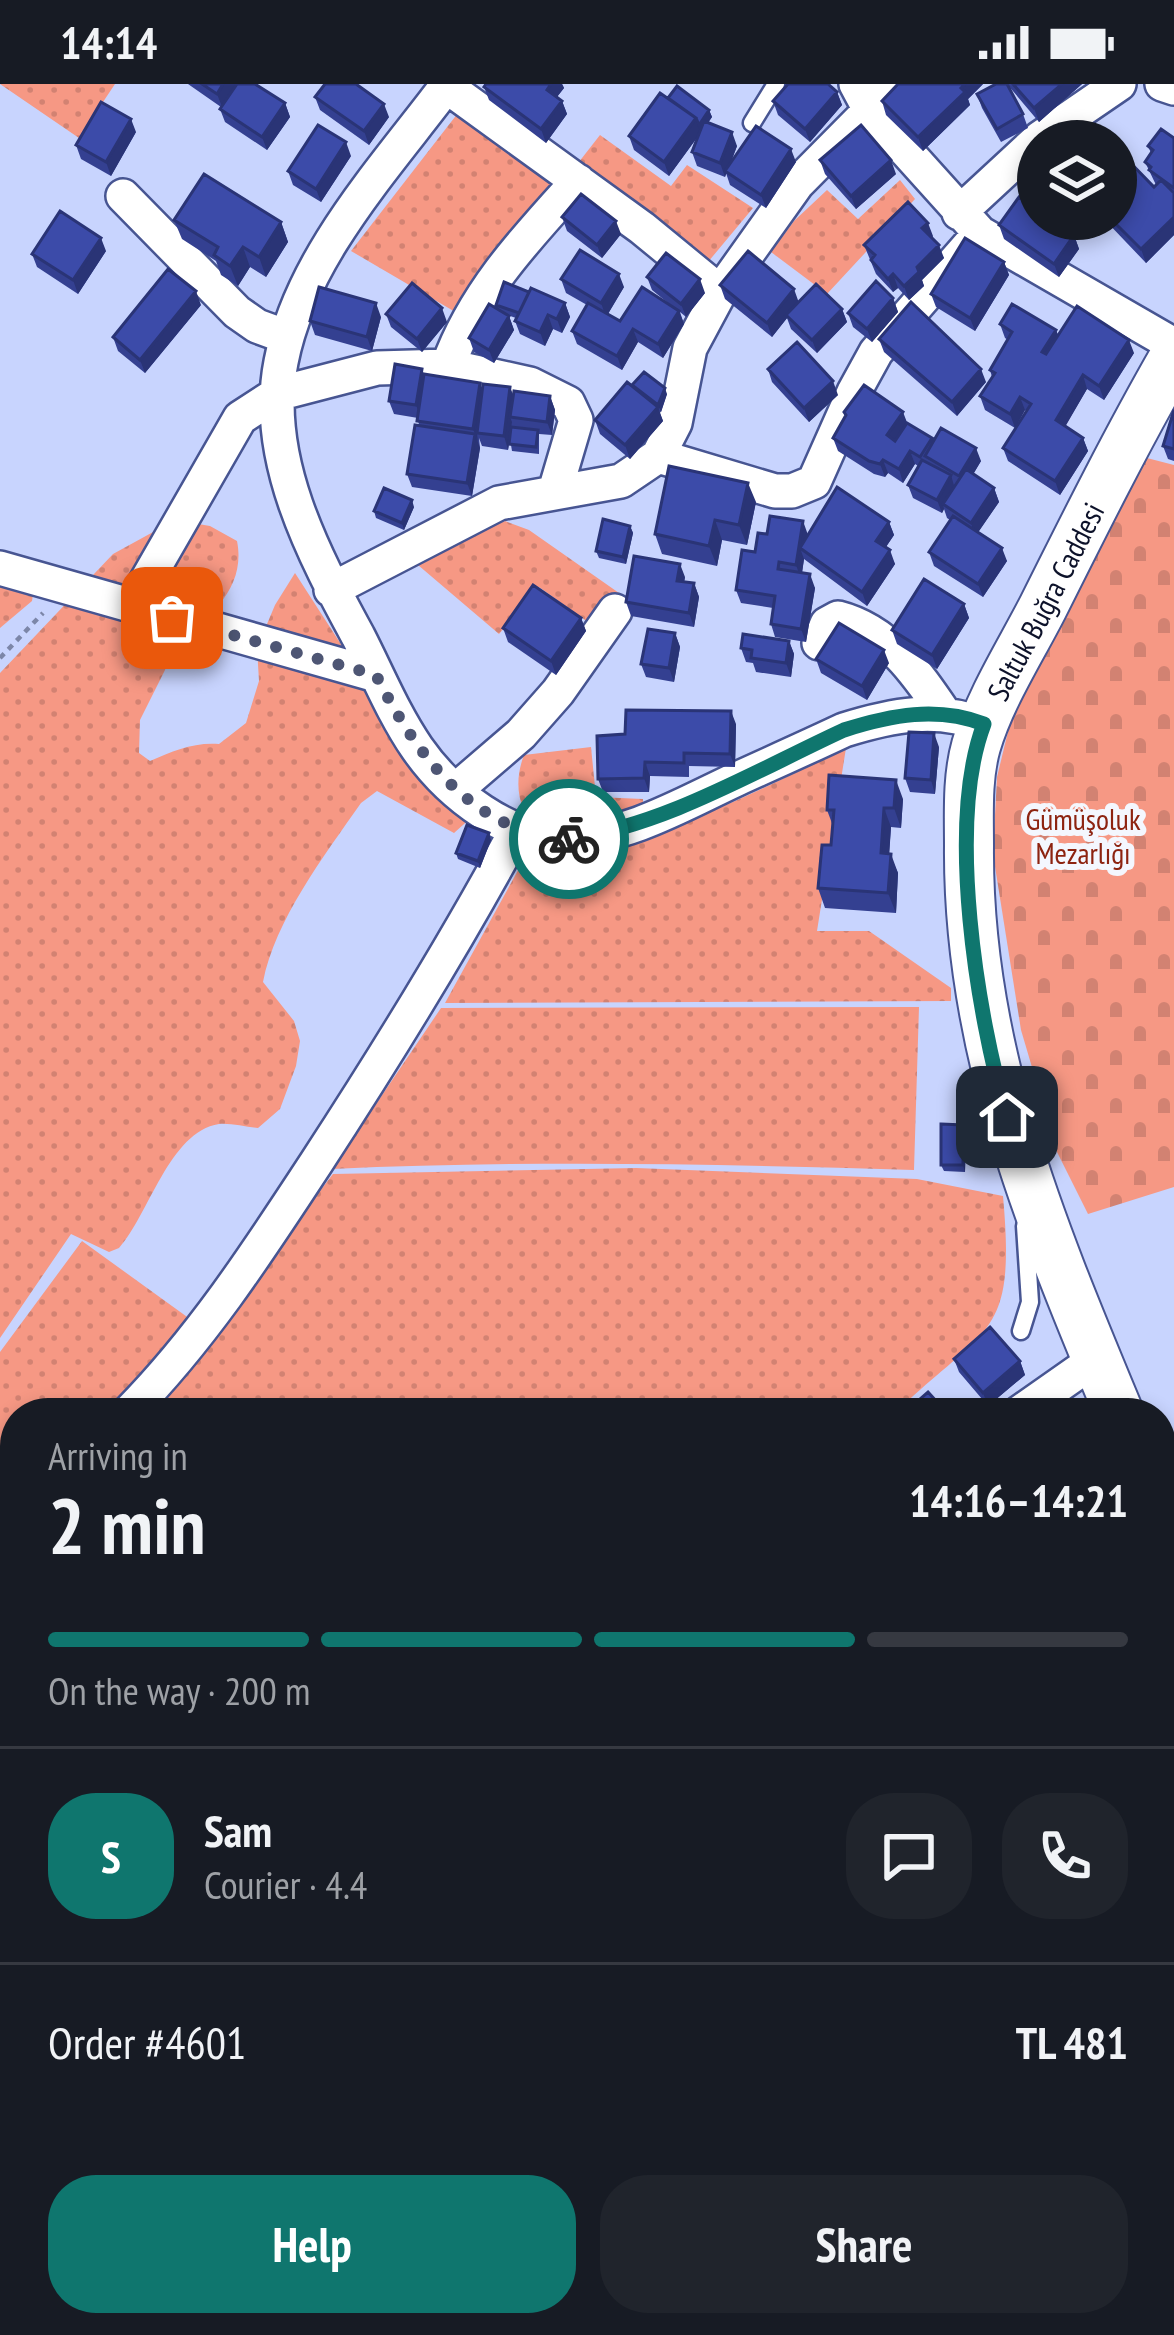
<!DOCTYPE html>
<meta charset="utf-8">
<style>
body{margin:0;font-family:"PT Sans Narrow",sans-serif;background:#20242c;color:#f1f3f6;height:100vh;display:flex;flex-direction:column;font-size:45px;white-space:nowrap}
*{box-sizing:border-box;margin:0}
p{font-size:39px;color:#9ea1a6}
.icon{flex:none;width:66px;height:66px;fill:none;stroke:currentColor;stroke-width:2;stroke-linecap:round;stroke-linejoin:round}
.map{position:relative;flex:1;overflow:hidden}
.details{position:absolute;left:0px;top:1314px;width:1176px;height:939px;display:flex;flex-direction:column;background:#171b24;border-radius:48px 48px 0 0;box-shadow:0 6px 18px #0003}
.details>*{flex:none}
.controls{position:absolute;left:1017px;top:36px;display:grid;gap:24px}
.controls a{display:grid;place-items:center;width:120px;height:120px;border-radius:50%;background:#171b24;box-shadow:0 6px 18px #0003;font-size:60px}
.pin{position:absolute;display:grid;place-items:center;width:102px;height:102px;color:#fff;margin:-51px;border-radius:24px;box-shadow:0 6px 18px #0006}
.courier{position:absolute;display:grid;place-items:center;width:120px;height:120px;margin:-60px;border:9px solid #0f766e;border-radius:50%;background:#fff;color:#222;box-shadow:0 3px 15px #0007}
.headline em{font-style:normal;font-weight:600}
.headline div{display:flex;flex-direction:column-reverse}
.headline{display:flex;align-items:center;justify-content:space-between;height:204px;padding:0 48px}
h1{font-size:78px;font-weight:600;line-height:90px}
.bar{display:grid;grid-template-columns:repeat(4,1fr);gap:18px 12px;align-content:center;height:144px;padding:0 48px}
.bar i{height:15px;border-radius:9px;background:#363941}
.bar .active{background:#0f766e}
.bar p{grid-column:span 4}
.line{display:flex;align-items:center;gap:30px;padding:0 48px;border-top:3px solid #363941}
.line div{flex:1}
.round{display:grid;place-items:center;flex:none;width:126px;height:126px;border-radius:48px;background:#20242c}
.primary-button{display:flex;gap:24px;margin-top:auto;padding:24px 48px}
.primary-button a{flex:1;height:138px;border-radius:48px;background:#0f766e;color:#fff;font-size:48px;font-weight:600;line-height:138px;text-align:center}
.primary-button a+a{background:#20242c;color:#f1f3f6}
.status{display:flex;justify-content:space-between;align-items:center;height:84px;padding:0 60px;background:#171b24;direction:ltr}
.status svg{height:33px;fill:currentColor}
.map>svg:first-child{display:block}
</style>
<div class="status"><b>14:14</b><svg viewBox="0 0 49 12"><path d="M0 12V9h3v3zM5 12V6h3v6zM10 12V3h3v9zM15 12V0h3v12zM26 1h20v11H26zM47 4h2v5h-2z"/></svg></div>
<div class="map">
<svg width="1174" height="2251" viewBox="0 0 1174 2251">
<defs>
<pattern id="grass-dots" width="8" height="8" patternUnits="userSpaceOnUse" patternTransform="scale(3)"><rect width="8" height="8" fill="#f69884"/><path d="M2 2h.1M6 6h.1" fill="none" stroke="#d28272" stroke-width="1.8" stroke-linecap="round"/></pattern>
<pattern id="cemetery-stones" width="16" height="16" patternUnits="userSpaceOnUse" patternTransform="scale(3)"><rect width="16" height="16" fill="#f69884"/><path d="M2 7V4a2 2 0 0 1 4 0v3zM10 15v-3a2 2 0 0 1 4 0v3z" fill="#d28272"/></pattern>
</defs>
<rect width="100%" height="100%" fill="#c8d4fe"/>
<!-- grass -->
<path fill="url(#grass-dots)" d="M0,0H115L79,54Z
M458,29L557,101L457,229L351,167Z
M600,51L671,102L687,81L753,124L708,178L575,83Z
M900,96L915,115L827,210L771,168L794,137L827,106L858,135Z
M175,436L210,442L237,457C246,501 213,535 175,553L165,586L140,636L139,669L150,677C173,667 194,658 219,660L246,639L259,597L257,564L275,521L295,489L355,582L473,732L454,749L377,707L361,719C324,772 275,836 263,898L294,937L300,957L296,982L280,1025L258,1044C246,1043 231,1039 219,1040C169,1048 149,1131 119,1164L109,1168L71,1150L0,1254V589L113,470Z
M505,437L529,446L619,509L592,541L539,503L499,550L418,481L475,448Z
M0,491L34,504L32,517L0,544Z
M591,663L596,713L643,715V723L556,735L524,726C516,709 517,689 524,671Z
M846,664L817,847H869L951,904V917L445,919L527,770C644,768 743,714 846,664Z
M919,923L914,1086C720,1080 527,1076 332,1085L441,924Z
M636,1084L917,1095L1003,1112C1016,1255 988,1240 895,1329H148L333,1090Z
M82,1157L190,1235L104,1329H15V1435L0,1456V1268Z
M0,1550L15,1551V2019L0,1949Z
M124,2238H720L726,2251H131Z"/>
<!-- cemetery -->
<path fill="url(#cemetery-stones)" d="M1143,373L1174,381V1103L1088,1130L1057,1068L1021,946L993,770L997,693L1013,627Z"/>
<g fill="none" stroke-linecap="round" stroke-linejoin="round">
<defs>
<path id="lane" d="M752,39L776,0
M1021,1247L1030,1218L1025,1142
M1161,1628L1174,1620"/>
<path id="street" d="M448,0C386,83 301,173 281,278C262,374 314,471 358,552C377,589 393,629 417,664C449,710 509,757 567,755C628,753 683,720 737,695C772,679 808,663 844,646C892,631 937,622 984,641
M856,0L871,28L980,149L1174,261
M1162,0L1174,4
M446,2L642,144L720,208
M123,112L237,228L257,242L287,253
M959,129L1040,54L1119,0
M448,282C474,209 527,153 578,97
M658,372L775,407H792L814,398L854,308L876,268L980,149
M0,484L376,591
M331,506L499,419L621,397L658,372L675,339L690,264L720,208L797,100L896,0
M132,522L240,334L277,310L377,284L448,282L530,300L568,319L576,336L555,407
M819,559L827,540L838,534C888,547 916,588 944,629
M457,705L521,650L558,608L615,527
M128,1329C202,1254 259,1166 316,1079C387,970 454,862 516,747
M1019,1329L1096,1275
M1161,1403L1174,1398
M0,1493L15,1464
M1161,1936L1174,1930"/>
<g id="secondary">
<path id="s1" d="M1119,1329C1042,1144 967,966 969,762C969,729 967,694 976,662C990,614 1020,568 1043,523C1085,439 1127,355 1174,273"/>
<path d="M1161,1431L1174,1462"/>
</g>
</defs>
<!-- lane casing -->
<use href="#lane" stroke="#475592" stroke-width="21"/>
<!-- street casing -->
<use href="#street" stroke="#475592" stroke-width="38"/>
<!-- secondary casing -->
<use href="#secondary" stroke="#475592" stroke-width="52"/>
<!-- path -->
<path stroke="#7c86a8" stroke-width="4.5" stroke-dasharray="6 6" stroke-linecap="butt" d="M0,574L43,529"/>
<!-- lane -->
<use href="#lane" stroke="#fff" stroke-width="16"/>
<!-- street -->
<use href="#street" stroke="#fff" stroke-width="33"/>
<!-- secondary -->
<use href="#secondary" stroke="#fff" stroke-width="48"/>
</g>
<!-- wall -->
<path fill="#344091" d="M188,0H255L285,19L290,33L267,66L225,38L220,25L221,23Z
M486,0H562L564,4L557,13L562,17L567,30L546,59L489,16L484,3Z
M898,0H983L968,15L970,21L923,67L886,31L882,17Z
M1007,0H1082L1039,38Z
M837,8L842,21L810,58L778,31L773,17Z
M977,10L1023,30L1028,44L1001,58L982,24Z
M315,13L389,33L369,61L320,26Z
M668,14L709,26L712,33L708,39L737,62L730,81L796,78L766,124L730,101L726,89L725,93L697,82L692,68L699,51L669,92L634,66L629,52Z
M136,48L111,92L81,75L76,61Z
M1174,54V151L1146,179L1104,135H1116L1156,101L1145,78L1151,69L1148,62Z
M351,72L321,118L293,101L288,87Z
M820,76L896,90L856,125L825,90Z
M562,133L621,150L602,174L567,147Z
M1063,135H1091L1092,137L1075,150Z
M174,136L281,138L288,158L266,193L250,183L238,202L221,191L216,177L182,155Z
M999,141L1074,151L1079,165L1059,193L1004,155Z
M933,152L932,154L944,174L922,196L924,202L909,216L898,204L893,208L876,190L864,161Z
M106,167L78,210L37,183L32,170Z
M1004,178L1009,191L975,247L936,223L931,210Z
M647,193L705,209L686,233L680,228L684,240L663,274L638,258L622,286L577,260L572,247L587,221L566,209L561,195L624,203L608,230L620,237L673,223L652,206Z
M720,201L799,218L842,225L847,238L817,269L791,245L787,234L772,253L725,215Z
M529,209L565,219L570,233L562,249L553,245L545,262L520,250L515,237L516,234L507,231L509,232L514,246L494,279L474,268L469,254L497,225L496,221Z
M893,214L898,228L872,258L853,243L848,229Z
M201,221L145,289L118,267L113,253Z
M386,230L447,238L422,268L391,243Z
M381,233L372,267L315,251L310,237Z
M1000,240L1056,246L1058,251L1134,269L1104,316L1087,305L1065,342L1083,354L1088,367L1060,411L1008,377L1003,364L1027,327L1025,326L1015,344L985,326L980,312L992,293L990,286L1008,256L1005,254Z
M879,255L986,298L957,332L884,268Z
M422,285L424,292L482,306L510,303L513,312H550L555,326L552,351L539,350V370L512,367L510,355L508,366L482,362L479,354L480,364L472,412L412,403L407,390L419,342L418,334L394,330L389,317Z
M768,285L838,311L809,338L772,298Z
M632,301L667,310L661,328L659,327L663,337L630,375L600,350L595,336Z
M1174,326V377L1168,375L1163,362Z
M907,339L932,354L933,357L981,377L973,390L994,404L999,418L978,448L1007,477L983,513L934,482L929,468L950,436L947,434L944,425L942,429L913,414L908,401L918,382L915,380L903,399L888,389L885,393L874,390L838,367L833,354Z
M756,418L747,461L722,456L717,482L662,470L655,450Z
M414,423L404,446L376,434L374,427Z
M889,438L894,451L886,463L895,480L867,522L804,475L802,489L815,504L806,558L775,553L771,540L773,524L741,519L736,506L755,468L808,451Z
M630,442L633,449L626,480L599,474L596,467Z
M685,493L684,498L694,499L699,513L694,543L631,532L626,518Z
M964,520L969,534L937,585L897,560L892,546Z
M581,534L586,547L556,591L508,558L503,544Z
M675,549L680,563L674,598L646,593L641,580Z
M789,557L794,570L791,593L756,588L753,579L746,578L741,564Z
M816,575L889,579L867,616L821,589Z
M736,640L735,683L689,682V693L650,692L649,708H603L598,695Z
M939,663L935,710L910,708L905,694Z
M903,715L901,744L891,743L889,769L898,789L896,829L825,824L818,804L831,761L833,742L827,726Z
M491,756L480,784L458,775L456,769Z
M963,1041L966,1048L965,1088L944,1087L941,1081Z
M954,1275L1020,1277L1025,1291L988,1322L959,1288Z"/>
<!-- shaded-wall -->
<path fill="#2a3476" d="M223,0H237L222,23L217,10Z
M551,0H562L564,4L552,19L547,6Z
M965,0H983L968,15L970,21L923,67L918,53Z
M1062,0H1082L1039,38L1034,24Z
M837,8L842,21L810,58L805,45Z
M562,17L567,30L546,59L541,45Z
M285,19L290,33L267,66L262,53Z
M384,20L389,33L369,61L364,47Z
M709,26L712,33L669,92L664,78L696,34Z
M131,35L136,48L111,92L106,78Z
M732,48L737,62L725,93L720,79Z
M346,58L351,72L321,118L316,105Z
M791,65L796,78L766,124L761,111Z
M891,76L896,90L856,125L851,112Z
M1174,133V151L1146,179L1141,165Z
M1072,135H1091L1092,137L1075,150L1070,137Z
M616,137L621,150L602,174L597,161Z
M281,138L288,158L266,193L259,173Z
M928,139L933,152L927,158L922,144Z
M1074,151L1079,165L1059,193L1054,180Z
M101,154L106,167L78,210L73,196Z
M939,161L944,174L922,196L924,202L909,216L904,202L917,183Z
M243,163L250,183L238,202L230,182Z
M1004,178L1009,191L975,247L970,234Z
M619,190L624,203L606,233L601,219Z
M893,190L898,204L893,208L888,195Z
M700,195L705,209L686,233L681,220Z
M794,205L799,219L772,253L767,239Z
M196,207L201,221L145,289L140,276Z
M893,214L898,228L872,258L867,245Z
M376,219L381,233L372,267L367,253Z
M565,219L570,233L562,249L557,235Z
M442,224L447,238L422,268L417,255Z
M842,225L847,238L817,269L812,256Z
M679,227L684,240L663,274L658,260Z
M548,231L553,245L545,262L540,248Z
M509,232L514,246L494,279L489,266Z
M633,245L638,258L622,286L617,272Z
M1056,246L1061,259L1047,281L1042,268Z
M1129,256L1134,269L1104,316L1099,302Z
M422,285L427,298L421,334L416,321Z
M981,285L986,298L957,332L952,318Z
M1083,291L1087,305L1061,350L1056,336Z
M833,297L838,311L809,338L804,324Z
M480,299L485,312L477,349L478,358L473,345Z
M510,303L515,316L510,333L512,338L508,366L504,352Z
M665,304L667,310L661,328L658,321Z
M550,312L555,326L552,351L547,338Z
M1020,313L1025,326L1015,344L1010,330Z
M658,323L663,337L630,375L625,361Z
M903,328L908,341L892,365L887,351Z
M475,350L480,364L472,412L467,399Z
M1083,354L1088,367L1060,411L1055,397Z
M976,364L981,377L964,406L959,392Z
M910,367L915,380L903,399L899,385Z
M883,376L888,389L885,393L880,380Z
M951,391L955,405L943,420L944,425L942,429L937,416Z
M748,399L756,418L747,461L739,441Z
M994,404L999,418L975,453L971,439Z
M412,416L414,423L404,446L402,439Z
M715,436L722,456L717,482L709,462Z
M803,437L808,451L800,464L804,475L801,495L796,481Z
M889,438L894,451L881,470L876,457Z
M630,442L633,449L626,480L623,473Z
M1002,464L1007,477L983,513L978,500Z
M890,466L895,480L867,522L862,508Z
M680,480L685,493L682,510L677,497Z
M810,490L815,504L806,558L801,545Z
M694,499L699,513L694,543L689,529Z
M964,520L969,534L937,585L932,571Z
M581,534L586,547L556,591L551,577Z
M675,549L680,563L674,598L669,584Z
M789,557L794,570L791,593L786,579Z
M884,566L889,579L867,616L862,602Z
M731,627L736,640L735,683L730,670Z
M934,649L939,663L935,710L931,696Z
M645,678L650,692L649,708L644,694Z
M896,696L903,715L901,744L894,724Z
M884,724L891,743L888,789L881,769Z
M489,749L491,756L480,784L478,777Z
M891,770L898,789L896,829L888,809Z
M963,1041L966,1048L965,1088L963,1081Z
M1020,1277L1025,1291L988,1322L983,1309Z"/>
<!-- building -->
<path fill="#3c4ba9" stroke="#2a3476" stroke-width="3" d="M202,0H223L217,10Z
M237,0H255L285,19L262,53L220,25Z
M325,0H356L384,20L364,47L315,13Z
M486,0H551L547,6L562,17L541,45L484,3Z
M788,0H828L837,8L805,45L773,17Z
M898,0H965L961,4L965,8L918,53L882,17Z
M996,0H1007L1023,30L997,45L977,10Z
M1013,0H1062L1034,24Z
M677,2L709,26L699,41L696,34L668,14Z
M660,9L696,34L664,78L629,52Z
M101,18L131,35L106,78L76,61Z
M704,37L732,48L720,79L692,68Z
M318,41L346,58L316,105L288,87Z
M861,41L891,76L851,112L820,76Z
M756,42L791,65L761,111L725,87Z
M1161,45L1174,54V104L1149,86L1151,83L1145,78L1153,66L1148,62Z
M1118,66L1154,103L1161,96L1174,109V133L1141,165L1111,135H1116Z
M204,90L281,138L259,173L243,163L230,182L214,171L218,163L174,136Z
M581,110L616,137L597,161L562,133Z
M1019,113L1038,126V135H1051L1074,151L1054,180L999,141Z
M908,118L928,139L922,144L939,161L917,183L919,188L904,202L893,190L888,195L871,176L875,171L864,161Z
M60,127L101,154L73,196L32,170Z
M965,154L1004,178L970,234L931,210Z
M580,166L619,190L601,219L561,195Z
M748,167L794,205L767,239L720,201Z
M666,169L700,195L681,220L647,193Z
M168,185L196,207L140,276L113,253Z
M876,197L893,214L867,245L848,229Z
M504,198L529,208L519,229L496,221Z
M412,199L442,224L417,255L386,230Z
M816,200L842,225L812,256L786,231Z
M319,203L376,219L367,253L310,237Z
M642,203L679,227L658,260L633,245L617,272L572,247L588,219L620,237Z
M531,204L565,219L557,235L548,231L540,248L515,237Z
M911,218L981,285L952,318L879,255Z
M489,220L509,232L489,266L469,254Z
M1012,220L1056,246L1042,268L1046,270L1077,222L1129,256L1099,302L1083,291L1056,336L1083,354L1055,397L1003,364L1031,320L1020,313L1010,330L980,312L995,289L990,286L1012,248L1000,240Z
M797,258L833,297L804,324L768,285Z
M395,280L422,285L416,321L389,317Z
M644,288L665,304L658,321L632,301Z
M424,290L480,299L473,345L417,337Z
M627,298L658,323L625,361L595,336Z
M483,300L510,303L504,352L477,349Z
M864,301L903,328L887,351L895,357L907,339L932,354L920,373L910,367L899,385L883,376L880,380L869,377L833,354L846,331L844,328Z
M514,307L550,312L547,338L510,333Z
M1174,326V365L1163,362Z
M415,341L475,350L467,399L407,390Z
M511,343L538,346L536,363L509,360Z
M941,344L976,364L959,392L925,372Z
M922,376L951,391L937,416L908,401Z
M669,382L748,399L739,441L715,436L709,462L655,450Z
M966,385L994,404L971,439L943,420Z
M837,403L889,438L876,457L890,466L862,508L800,464Z
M384,404L412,416L402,439L374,427Z
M770,432L803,437L796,481L779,478L778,485L810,490L801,545L771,540L775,512L736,506L742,466L755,468L758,449L767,450Z
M953,432L1002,464L978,500L929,468Z
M603,435L630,442L623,473L596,467Z
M634,472L680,480L677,497L694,499L689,529L626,518Z
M924,495L964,520L932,571L892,546Z
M533,501L581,534L551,577L503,544Z
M839,539L884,566L862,602L816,575Z
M648,545L675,549L669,584L641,580Z
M743,550L789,557L786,579L751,574L752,566L741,564Z
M626,626L731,627L730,670L684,669V679L645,678L644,694L598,695L597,652L625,650Z
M909,648L934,649L931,696L905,694Z
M829,691L896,696L894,724H884L881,769L891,770L888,809L818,804L822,761H831L834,726H827Z
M467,741L489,749L478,777L456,769Z
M941,1040L963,1041V1081H941Z
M990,1243L1020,1277L983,1309L954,1275Z
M928,1308L947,1329H904Z"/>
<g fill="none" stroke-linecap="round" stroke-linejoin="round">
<!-- done -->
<path stroke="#4e5674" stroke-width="12" stroke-dasharray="0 21.6" d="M172,534L376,591C416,670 473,750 569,755"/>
<!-- route -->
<path stroke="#0f766e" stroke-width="15" d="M569,755C666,741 755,687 844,646C891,631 937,622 984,640C946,740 977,931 1007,1033"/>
</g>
<g text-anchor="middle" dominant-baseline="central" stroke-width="12" stroke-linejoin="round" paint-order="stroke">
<!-- street labels -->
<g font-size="30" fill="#0d122a" stroke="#f4f7fe">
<text stroke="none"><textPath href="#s1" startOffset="852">Saltuk Buğra Caddesi</textPath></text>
</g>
<!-- park labels -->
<g font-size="30" fill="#8d2310" stroke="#f4f7fe">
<text x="1083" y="734">Gümüşoluk<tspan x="1083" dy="34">Mezarlığı</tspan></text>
</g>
</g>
</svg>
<div class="controls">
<a><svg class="icon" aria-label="layers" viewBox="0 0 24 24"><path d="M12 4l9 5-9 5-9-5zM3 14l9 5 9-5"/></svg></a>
</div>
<div class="pin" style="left:172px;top:534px;background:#ea580c"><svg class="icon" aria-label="bag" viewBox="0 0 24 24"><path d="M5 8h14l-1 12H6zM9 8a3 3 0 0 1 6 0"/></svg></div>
<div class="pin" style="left:1007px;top:1033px;background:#1f2937"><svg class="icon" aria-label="home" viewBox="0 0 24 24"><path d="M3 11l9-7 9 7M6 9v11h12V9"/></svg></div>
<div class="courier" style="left:569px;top:755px"><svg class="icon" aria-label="bike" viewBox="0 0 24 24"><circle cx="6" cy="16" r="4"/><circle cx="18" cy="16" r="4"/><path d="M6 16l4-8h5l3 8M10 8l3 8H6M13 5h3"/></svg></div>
<section class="details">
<div class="headline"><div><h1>2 min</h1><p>Arriving in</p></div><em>14:16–14:21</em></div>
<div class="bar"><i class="active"></i><i class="active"></i><i class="active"></i><i></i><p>On the way · 200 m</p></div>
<div class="line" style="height:216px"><b class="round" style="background:#0f766e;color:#fff">S</b><div><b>Sam</b><p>Courier · 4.4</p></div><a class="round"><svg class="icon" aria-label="chat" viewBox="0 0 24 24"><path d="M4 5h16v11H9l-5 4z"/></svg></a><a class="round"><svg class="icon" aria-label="phone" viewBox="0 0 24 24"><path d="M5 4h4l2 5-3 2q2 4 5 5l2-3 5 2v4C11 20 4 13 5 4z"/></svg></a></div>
<div class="line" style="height:156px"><div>Order #4601</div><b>TL 481</b></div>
<div class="primary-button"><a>Help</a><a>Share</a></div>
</section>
</div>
